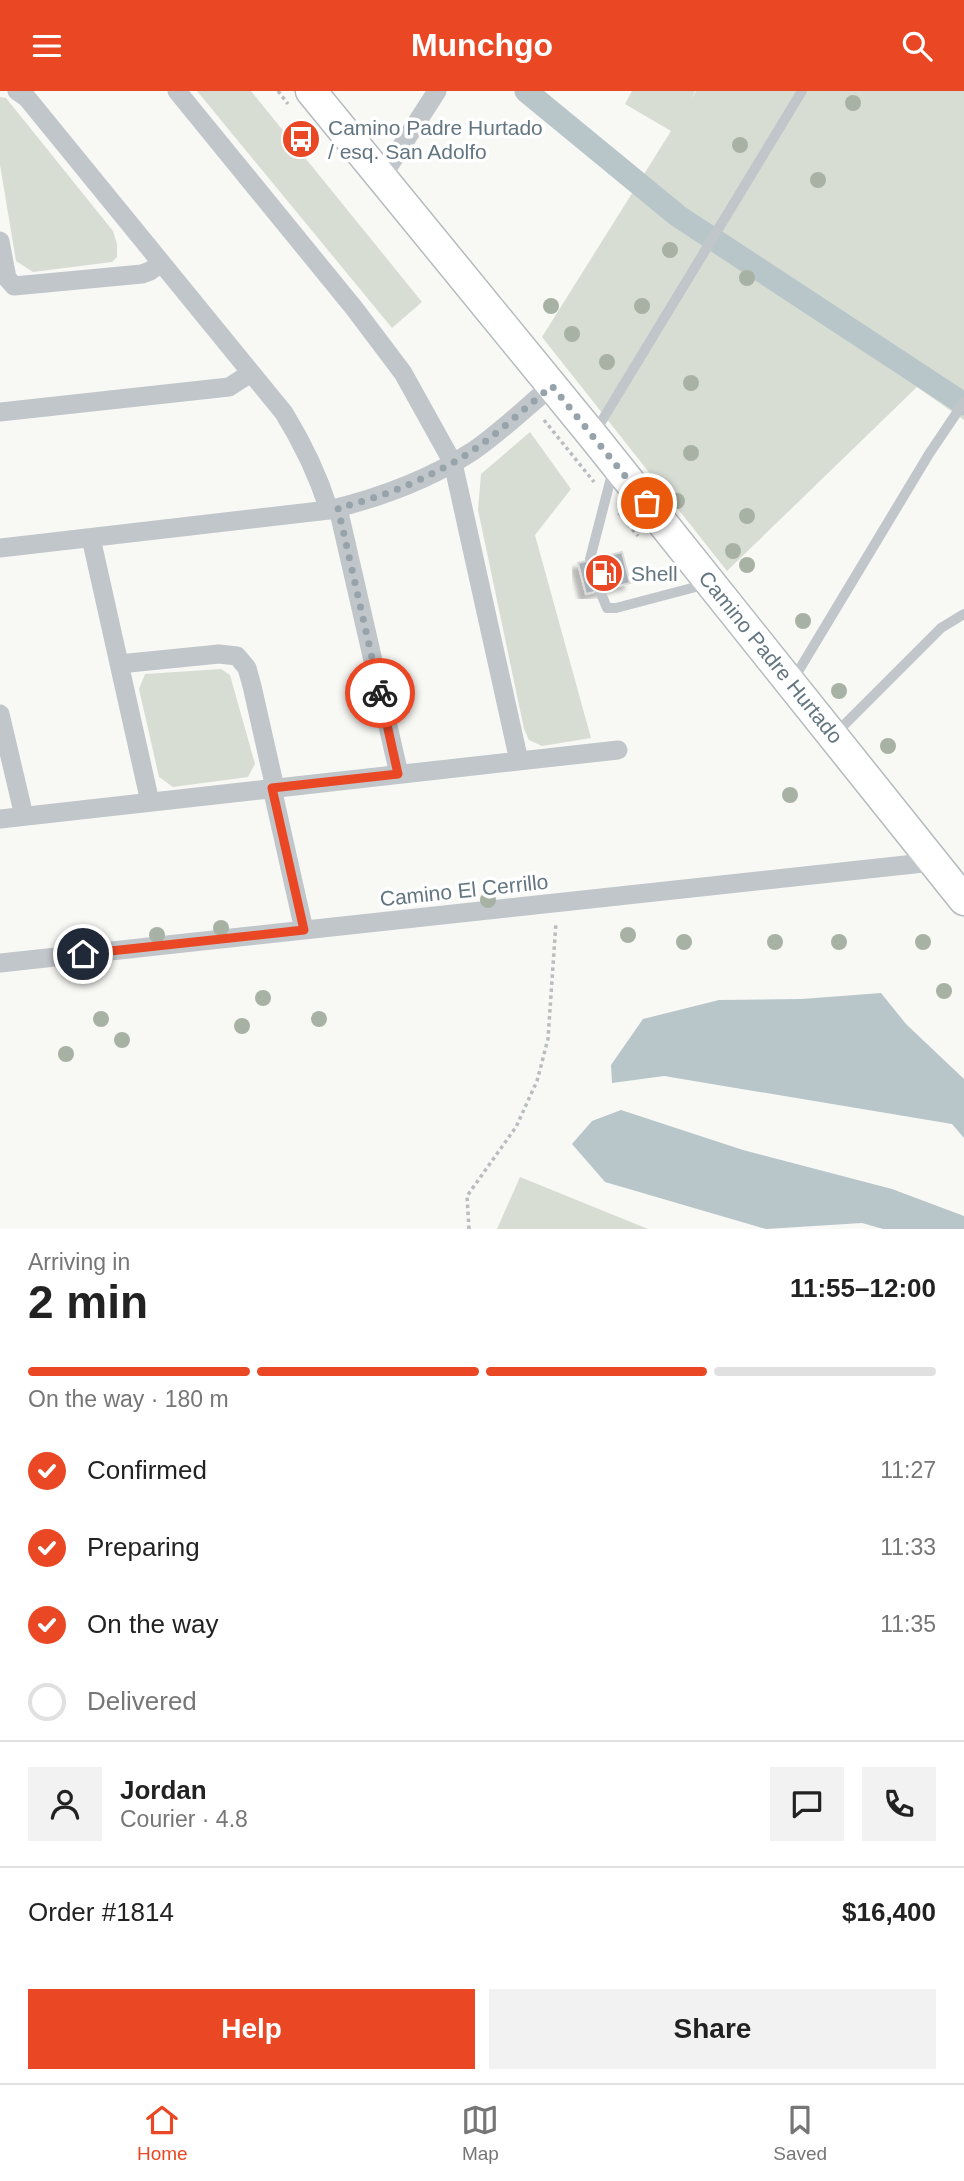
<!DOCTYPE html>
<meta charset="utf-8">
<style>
body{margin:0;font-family:Arial,sans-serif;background:#f2f2f2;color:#222;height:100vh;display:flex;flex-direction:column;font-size:26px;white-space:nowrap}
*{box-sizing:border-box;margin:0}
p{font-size:23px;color:#767676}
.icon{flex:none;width:38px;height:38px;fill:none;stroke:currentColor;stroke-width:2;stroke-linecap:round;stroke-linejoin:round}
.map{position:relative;height:1138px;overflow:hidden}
.panel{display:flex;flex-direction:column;background:#fff;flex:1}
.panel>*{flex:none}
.pin{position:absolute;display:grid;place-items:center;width:60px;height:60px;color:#fff;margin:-30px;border:4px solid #fff;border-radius:50%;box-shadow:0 2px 7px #0007}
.courier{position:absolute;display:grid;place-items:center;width:70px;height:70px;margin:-35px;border:5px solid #ea4724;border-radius:50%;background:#fff;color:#222;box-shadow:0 2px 9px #0007}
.head em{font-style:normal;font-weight:700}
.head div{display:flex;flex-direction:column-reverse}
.head{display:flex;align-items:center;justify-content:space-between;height:119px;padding:0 28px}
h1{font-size:46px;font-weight:700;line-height:52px}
.bar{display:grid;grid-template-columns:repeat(4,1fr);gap:10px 7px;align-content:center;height:84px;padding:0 28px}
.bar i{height:9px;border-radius:5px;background:#e0e0e0}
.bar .current{background:#ea4724}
.bar p{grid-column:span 4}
.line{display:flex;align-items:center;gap:18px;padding:0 28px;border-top:2px solid #e0e0e0}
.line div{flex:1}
.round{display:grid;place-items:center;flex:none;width:74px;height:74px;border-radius:0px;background:#f2f2f2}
ol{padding:0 28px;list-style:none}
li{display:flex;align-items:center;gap:21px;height:77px}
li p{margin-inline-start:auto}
li .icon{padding:7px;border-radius:50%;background:#ea4724;color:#fff;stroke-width:4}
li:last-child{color:#767676}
li i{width:38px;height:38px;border:4px solid #e0e0e0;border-radius:50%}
.cta{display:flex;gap:14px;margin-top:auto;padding:14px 28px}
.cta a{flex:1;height:80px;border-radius:0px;background:#ea4724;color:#fff;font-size:28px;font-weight:700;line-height:80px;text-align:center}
.cta a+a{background:#f2f2f2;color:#222}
header{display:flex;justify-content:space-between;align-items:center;height:91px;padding:0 28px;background:#ea4724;color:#fff;font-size:32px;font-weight:700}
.menu{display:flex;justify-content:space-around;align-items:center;height:98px;border-top:2px solid #e0e0e0;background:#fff;font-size:19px;color:#767676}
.menu a{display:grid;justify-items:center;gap:4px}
.menu .current{color:#ea4724}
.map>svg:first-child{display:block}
</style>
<header><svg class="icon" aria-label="menu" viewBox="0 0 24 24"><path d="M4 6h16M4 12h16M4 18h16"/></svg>Munchgo<svg class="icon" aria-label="search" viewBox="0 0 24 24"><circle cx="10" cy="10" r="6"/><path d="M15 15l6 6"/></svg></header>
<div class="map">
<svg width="964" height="1138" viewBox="0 0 964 1138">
<defs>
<filter id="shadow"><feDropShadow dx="-6" dy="6" stdDeviation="2" flood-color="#0004"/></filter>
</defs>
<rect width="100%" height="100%" fill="#f8f8f5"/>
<!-- green -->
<path fill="#d8ddd4" d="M197,0H251L422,211L392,237Z
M632,0H695L692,7L696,0H964V329L917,296L727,480L542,246L671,40L625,13Z
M0,6L6,7L113,140L117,153V166L112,171L33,181L16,170L0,74Z
M530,341L571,398L535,444L591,647L542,655L529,649L524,638L478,419L481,383Z
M221,578L230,584L255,673L248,686L173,696L159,686L139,598L145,583Z
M520,1086L648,1138H497Z"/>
<!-- water -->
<path fill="#b8c6c9" d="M881,902L906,933L964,988V1047L952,1033L664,985L612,992L611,974L643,928L719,909L802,908Z
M621,1019L743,1059L892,1098L964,1125V1138H883L862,1132L766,1138L605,1091L572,1053L592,1030Z"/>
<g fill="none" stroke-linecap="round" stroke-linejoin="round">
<!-- canal -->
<path stroke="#b8c6c9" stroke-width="23" d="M526,0L678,125L964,313"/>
</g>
<!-- building -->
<path fill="#a8b1b7" stroke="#dadad8" stroke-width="2" filter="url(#shadow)" d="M622,461L630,492L586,503L578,472Z"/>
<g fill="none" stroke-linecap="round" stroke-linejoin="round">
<defs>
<path id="primary" d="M311,0L593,345L964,809"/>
</defs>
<!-- primary casing -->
<use href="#primary" stroke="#b4babe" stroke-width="33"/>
<!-- path -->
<path stroke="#b9bdc0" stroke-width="3.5" stroke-dasharray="3.5 3.5" stroke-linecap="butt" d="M278,0L288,13
M544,329L594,391
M619,422L638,445
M469,1138L467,1105L516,1036L537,990L548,948L556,831"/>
<!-- service -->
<path stroke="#c1c6ca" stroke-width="10" d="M595,341L802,0
M590,468L613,379
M600,500L607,517H616L707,493
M793,589L929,363L964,311
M834,644L941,537L964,523"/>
<!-- minor -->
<path stroke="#c1c6ca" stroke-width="19" d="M17,0L27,7L284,322C303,353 318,384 329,419
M177,0L354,217L403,282L453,372L519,670
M381,87L437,0
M0,150L7,187L14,195L142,183L150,180L161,172
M0,321L229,296L251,282
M338,417L399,683
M91,447L150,711
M0,457L329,419C379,407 430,388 473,360C501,341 526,316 552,295
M119,573L219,563L237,565L247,577L252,595L275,697
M0,623L24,725
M272,697L304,839
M0,728L618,659
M0,872L933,771"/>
<!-- primary -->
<use href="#primary" stroke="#fff" stroke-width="30"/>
</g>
<!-- trees -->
<g fill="#a8b2a4">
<circle cx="853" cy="12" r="8"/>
<circle cx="740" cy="54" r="8"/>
<circle cx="818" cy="89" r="8"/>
<circle cx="670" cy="159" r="8"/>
<circle cx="747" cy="187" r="8"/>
<circle cx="551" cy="215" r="8"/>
<circle cx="642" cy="215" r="8"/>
<circle cx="572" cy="243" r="8"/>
<circle cx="607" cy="271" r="8"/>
<circle cx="691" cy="292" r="8"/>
<circle cx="691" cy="362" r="8"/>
<circle cx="677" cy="410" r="8"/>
<circle cx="747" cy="425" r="8"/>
<circle cx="733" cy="460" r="8"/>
<circle cx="747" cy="474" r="8"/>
<circle cx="803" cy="530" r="8"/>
<circle cx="839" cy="600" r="8"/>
<circle cx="888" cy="655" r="8"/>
<circle cx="790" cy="704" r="8"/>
<circle cx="488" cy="809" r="8"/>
<circle cx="221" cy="837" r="8"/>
<circle cx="157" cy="844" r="8"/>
<circle cx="628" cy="844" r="8"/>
<circle cx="80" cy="851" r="8"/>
<circle cx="684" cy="851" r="8"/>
<circle cx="775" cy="851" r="8"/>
<circle cx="839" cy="851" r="8"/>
<circle cx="923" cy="851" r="8"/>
<circle cx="944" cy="900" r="8"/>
<circle cx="263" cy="907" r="8"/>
<circle cx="101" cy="928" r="8"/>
<circle cx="319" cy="928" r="8"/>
<circle cx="242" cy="935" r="8"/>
<circle cx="122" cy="949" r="8"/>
<circle cx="66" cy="963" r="8"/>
</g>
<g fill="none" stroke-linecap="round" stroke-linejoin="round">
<!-- done -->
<path stroke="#96a3aa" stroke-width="7" stroke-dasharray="0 12.6" d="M380,602L338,417C384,406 432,386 472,360C500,341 526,316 552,295L647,412"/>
<!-- route -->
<path stroke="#ea4724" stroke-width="9" d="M83,863L304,839L272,697L398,683L380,602"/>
</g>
<!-- icons -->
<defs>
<symbol id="bus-disc" viewBox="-11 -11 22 22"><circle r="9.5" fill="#ea4724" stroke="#fff"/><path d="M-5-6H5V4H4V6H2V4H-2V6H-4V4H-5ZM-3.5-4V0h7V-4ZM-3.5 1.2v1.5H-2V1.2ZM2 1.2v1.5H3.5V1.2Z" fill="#fff"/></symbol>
<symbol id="fuel-disc" viewBox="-11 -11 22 22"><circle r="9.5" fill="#ea4724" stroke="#fff"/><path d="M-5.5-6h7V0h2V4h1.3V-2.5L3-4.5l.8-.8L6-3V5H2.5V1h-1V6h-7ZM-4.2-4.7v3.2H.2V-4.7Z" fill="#fff"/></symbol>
</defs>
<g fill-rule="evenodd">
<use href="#bus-disc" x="279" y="26" width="44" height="44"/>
<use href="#fuel-disc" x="582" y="460" width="44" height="44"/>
</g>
<g text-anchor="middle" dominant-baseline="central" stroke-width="7" stroke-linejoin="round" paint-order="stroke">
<!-- poi labels -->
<g font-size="21" fill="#627581" stroke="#fff" text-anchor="start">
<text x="328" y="36">Camino Padre Hurtado<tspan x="328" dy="24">/ esq. San Adolfo</tspan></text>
<text x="631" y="482">Shell</text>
</g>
<!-- street labels -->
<g font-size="21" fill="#627581" stroke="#fff">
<text transform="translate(771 566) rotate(51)">Camino Padre Hurtado</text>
<text transform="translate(464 799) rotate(-6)">Camino El Cerrillo</text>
</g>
</g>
</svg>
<div class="pin" style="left:647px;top:412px;background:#ea580c"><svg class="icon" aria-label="bag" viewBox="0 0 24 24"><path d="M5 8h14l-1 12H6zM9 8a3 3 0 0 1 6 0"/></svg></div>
<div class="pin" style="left:83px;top:863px;background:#1f2937"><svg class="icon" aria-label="home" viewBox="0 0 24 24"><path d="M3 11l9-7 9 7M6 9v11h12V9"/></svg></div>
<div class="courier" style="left:380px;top:602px"><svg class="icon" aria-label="bike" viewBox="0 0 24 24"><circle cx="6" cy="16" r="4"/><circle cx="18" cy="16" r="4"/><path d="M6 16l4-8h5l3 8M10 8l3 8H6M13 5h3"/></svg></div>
</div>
<section class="panel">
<div class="head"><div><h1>2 min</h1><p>Arriving in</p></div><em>11:55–12:00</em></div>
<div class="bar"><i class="current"></i><i class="current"></i><i class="current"></i><i></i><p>On the way · 180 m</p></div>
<ol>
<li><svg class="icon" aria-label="check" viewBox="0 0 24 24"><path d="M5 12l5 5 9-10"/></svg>Confirmed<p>11:27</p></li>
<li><svg class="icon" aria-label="check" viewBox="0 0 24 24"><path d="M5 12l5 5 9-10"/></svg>Preparing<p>11:33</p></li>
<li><svg class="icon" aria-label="check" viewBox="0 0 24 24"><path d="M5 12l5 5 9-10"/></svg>On the way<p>11:35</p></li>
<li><i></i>Delivered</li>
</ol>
<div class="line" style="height:126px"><a class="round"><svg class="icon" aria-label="person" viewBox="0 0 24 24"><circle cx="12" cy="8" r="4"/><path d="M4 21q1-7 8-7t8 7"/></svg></a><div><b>Jordan</b><p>Courier · 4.8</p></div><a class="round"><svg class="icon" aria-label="chat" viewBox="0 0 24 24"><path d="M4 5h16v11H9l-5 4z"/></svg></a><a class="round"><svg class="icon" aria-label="phone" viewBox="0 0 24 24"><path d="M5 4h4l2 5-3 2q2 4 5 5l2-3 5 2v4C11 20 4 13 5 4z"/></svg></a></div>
<div class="line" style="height:91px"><div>Order #1814</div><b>$16,400</b></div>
<div class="cta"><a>Help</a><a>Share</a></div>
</section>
<nav class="menu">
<a class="current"><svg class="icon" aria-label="home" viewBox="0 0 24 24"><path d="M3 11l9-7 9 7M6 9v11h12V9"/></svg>Home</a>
<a><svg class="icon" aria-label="map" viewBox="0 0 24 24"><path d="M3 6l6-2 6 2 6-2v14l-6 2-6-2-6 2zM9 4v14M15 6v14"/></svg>Map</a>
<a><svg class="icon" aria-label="saved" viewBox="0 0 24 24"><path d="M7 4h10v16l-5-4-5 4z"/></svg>Saved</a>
</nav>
